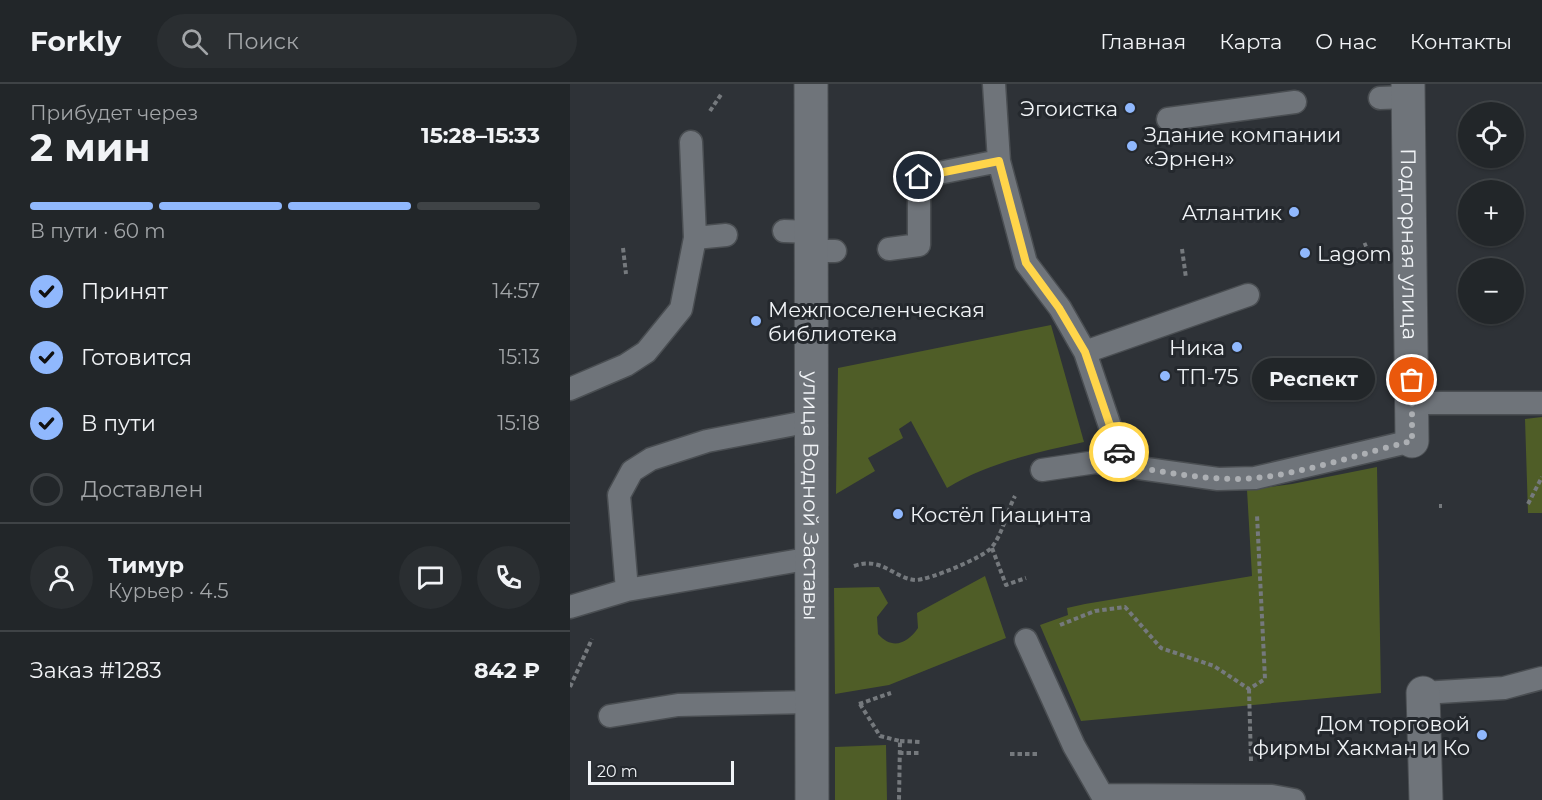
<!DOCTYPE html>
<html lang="ru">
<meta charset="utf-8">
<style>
body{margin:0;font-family:Montserrat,sans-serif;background:#2a2e31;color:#f1f3f6;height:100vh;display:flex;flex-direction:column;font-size:22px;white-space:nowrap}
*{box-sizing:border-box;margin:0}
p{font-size:20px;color:#a2a5a8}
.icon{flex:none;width:33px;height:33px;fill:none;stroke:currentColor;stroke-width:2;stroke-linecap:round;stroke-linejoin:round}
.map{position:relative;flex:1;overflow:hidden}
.panel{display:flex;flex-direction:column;background:#222629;width:570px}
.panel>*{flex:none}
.buttons{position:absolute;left:888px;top:18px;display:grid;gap:12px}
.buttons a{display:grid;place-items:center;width:66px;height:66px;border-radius:50%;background:#222629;box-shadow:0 2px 4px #0004,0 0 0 2px #3f4346;font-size:30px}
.scale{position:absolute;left:18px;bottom:15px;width:146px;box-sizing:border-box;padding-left:6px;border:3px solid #f0f3f6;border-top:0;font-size:16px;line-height:21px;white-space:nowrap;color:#f0f3f6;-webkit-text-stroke:4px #24282d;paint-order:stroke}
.pin{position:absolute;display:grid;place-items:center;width:51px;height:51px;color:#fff;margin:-26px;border:3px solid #fff;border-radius:50%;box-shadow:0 2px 6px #0007}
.courier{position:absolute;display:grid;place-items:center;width:60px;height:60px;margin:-30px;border:4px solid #ffd54a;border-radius:50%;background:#fff;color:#222;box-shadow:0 2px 8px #0007}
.bubble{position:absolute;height:42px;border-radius:21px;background:#222629;box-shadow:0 2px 4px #0004,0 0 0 2px #3f4346;font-size:20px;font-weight:700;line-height:42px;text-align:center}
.headline em{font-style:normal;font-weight:700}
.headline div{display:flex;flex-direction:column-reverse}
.headline{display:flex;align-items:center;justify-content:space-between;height:102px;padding:0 30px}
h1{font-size:39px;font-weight:700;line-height:45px}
.bar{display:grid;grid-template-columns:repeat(4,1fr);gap:9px 6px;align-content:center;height:72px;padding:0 30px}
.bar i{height:8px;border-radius:4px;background:#3f4346}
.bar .active{background:#90b8fd}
.bar p{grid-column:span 4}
.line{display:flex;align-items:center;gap:15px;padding:0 30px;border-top:2px solid #3f4346}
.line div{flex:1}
.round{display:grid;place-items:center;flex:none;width:63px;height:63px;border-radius:32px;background:#2a2e31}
ol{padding:0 30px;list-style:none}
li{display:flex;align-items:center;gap:18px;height:66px}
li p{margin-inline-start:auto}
li .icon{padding:6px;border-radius:50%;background:#90b8fd;color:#111;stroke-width:4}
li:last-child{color:#a2a5a8}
li i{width:33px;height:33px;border:3px solid #3f4346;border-radius:50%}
header{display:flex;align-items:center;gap:36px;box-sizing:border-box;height:84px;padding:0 30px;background:#222629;border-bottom:2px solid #3f4346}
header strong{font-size:28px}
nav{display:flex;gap:33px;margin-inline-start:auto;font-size:21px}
.search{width:420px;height:54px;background:#2a2e31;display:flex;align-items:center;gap:15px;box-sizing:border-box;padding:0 21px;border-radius:33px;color:#a2a5a8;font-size:22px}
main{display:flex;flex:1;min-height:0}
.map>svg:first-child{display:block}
</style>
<header>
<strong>Forkly</strong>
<div class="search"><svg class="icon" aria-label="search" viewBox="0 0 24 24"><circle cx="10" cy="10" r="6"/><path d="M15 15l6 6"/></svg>Поиск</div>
<nav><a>Главная</a><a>Карта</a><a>О нас</a><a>Контакты</a></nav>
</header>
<main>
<section class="panel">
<div class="headline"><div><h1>2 мин</h1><p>Прибудет через</p></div><em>15:28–15:33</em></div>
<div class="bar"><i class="active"></i><i class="active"></i><i class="active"></i><i></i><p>В пути · 60 m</p></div>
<ol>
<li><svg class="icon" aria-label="check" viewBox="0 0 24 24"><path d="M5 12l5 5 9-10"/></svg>Принят<p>14:57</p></li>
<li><svg class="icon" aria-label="check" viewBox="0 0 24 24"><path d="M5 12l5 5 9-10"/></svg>Готовится<p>15:13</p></li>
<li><svg class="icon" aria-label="check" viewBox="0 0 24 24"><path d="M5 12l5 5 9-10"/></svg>В пути<p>15:18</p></li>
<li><i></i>Доставлен</li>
</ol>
<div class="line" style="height:108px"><a class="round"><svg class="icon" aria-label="person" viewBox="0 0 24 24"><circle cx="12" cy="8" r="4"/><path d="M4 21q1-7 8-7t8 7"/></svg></a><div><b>Тимур</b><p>Курьер · 4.5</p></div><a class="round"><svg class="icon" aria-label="chat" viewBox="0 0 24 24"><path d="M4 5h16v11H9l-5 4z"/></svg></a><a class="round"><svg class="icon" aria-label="phone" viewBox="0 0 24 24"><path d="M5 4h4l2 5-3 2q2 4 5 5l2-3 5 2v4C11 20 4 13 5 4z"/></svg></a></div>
<div class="line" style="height:78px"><div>Заказ #1283</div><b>842 ₽</b></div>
</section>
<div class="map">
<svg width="972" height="716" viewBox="0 0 972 716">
<rect width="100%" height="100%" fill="#2e3237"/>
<!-- green -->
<path fill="#4f5d27" d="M481,241L514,358C468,368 417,379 377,404L341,337L329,345L333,354L298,374L305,387L266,410L268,284Z
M972,333V429H958L955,335Z
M807,383L811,609L511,637L470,541L498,531L497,524L515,520L682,492L677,406L722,400Z
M415,492L436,554L319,601L265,610L264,504L309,503L318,519L307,533L308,550C322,566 337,560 348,544L347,529Z
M316,661L317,716H265V663Z"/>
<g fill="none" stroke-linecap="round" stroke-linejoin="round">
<defs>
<path id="lane" d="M424,0L429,77L456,179L490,224L515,268L553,381
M810,14L838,13
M598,35L725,18
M214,147L241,148
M125,154L156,151
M319,165L349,161V93L429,77
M241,167H265
M515,268L678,211
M0,305L56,281L76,268L111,225L125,154L121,58
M843,319H972
M472,386L526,378L648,395L685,394L842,357
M57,506L49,411L62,387L81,375L137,357L241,337
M0,523L57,506L242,474
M456,556L504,662L532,711L702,712L724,716
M853,609L934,604L972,594
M40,632L108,621L241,618"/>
<g id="street">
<path id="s1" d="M241,0L242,716"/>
<path id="s2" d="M838,0L842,357"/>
<path d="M853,609L856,716"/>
</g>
</defs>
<!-- lane casing -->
<use href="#lane" stroke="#4a4e52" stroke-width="25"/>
<!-- street casing -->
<use href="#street" stroke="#4a4e52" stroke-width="35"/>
<!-- path -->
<path stroke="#75797d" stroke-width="4" stroke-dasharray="4.5 3" stroke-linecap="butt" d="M140,27L152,9
M53,164L56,190
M612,165L616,194
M795,175L792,162L797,160
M785,177L795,174
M958,420L972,393
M869,422H872
M422,464L436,501L456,494
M284,482C313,472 324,495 346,496C359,496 415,473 422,463C433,449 437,427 445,412
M490,541L525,527L555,523L591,564L644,582L679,605L695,595L687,431
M0,603L22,555
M679,605L681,677
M289,620L321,609
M290,620L310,652L330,657L329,716
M330,657L351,658
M329,669H350
M440,670H467"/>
<!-- lane -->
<use href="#lane" stroke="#6f747a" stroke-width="22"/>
<!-- street -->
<use href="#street" stroke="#6f747a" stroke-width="33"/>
</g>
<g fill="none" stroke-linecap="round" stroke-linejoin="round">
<!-- done -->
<path stroke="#acafb3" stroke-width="6" stroke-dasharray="0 10.8" d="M549,368L553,381C596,388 642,398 686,394C735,389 793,369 842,357V296"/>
<!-- route -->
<path stroke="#ffd54a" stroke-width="8" d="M349,93L429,77L456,179L489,224L515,268L549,368"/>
</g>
<!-- markers -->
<g fill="#90b8fd" stroke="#24282d" stroke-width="2">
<circle cx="560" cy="24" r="6"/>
<circle cx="562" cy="62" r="6"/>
<circle cx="724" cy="128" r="6"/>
<circle cx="735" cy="169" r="6"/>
<circle cx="186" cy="237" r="6"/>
<circle cx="667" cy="263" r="6"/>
<circle cx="595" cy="292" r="6"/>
<circle cx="328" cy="430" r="6"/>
<circle cx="912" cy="651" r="6"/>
</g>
<g text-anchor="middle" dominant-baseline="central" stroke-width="6" stroke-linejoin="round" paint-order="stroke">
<!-- poi labels -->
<g font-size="21" fill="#f0f3f6" stroke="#24282d" text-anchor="start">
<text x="548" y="24" text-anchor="end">Эгоистка</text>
<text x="574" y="50">Здание компании<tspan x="574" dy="24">«Эрнен»</tspan></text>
<text x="712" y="128" text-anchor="end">Атлантик</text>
<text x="747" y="169">Lagom</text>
<text x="198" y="225">Межпоселенческая<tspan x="198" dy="24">библиотека</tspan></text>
<text x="655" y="263" text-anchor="end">Ника</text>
<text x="607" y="292">ТП-75</text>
<text x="340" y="430">Костёл Гиацинта</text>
<text x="900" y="639" text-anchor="end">Дом торговой<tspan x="900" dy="24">фирмы Хакман и Ко</tspan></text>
</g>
<!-- street labels -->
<g font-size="21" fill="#f0f3f6" stroke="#24282d">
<text stroke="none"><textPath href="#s2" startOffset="160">Подгорная улица</textPath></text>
<text stroke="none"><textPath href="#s1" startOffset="412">улица Водной Заставы</textPath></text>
</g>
</g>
</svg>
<div class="buttons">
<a><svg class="icon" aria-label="locate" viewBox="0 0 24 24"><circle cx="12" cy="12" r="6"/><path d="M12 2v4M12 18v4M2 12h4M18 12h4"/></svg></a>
<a>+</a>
<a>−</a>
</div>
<div class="scale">20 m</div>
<div class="pin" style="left:842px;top:296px;background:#ea580c"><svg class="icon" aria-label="bag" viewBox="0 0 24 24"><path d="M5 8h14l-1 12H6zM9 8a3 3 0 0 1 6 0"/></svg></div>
<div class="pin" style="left:349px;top:93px;background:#1f2937"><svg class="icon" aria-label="home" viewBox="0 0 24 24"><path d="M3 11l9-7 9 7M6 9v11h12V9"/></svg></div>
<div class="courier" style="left:549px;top:368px"><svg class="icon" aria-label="car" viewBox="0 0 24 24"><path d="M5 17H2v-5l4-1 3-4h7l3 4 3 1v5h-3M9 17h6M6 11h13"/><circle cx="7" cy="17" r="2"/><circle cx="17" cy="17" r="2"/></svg></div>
<div class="bubble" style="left:682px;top:274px;width:123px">Респект</div>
</div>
</main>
